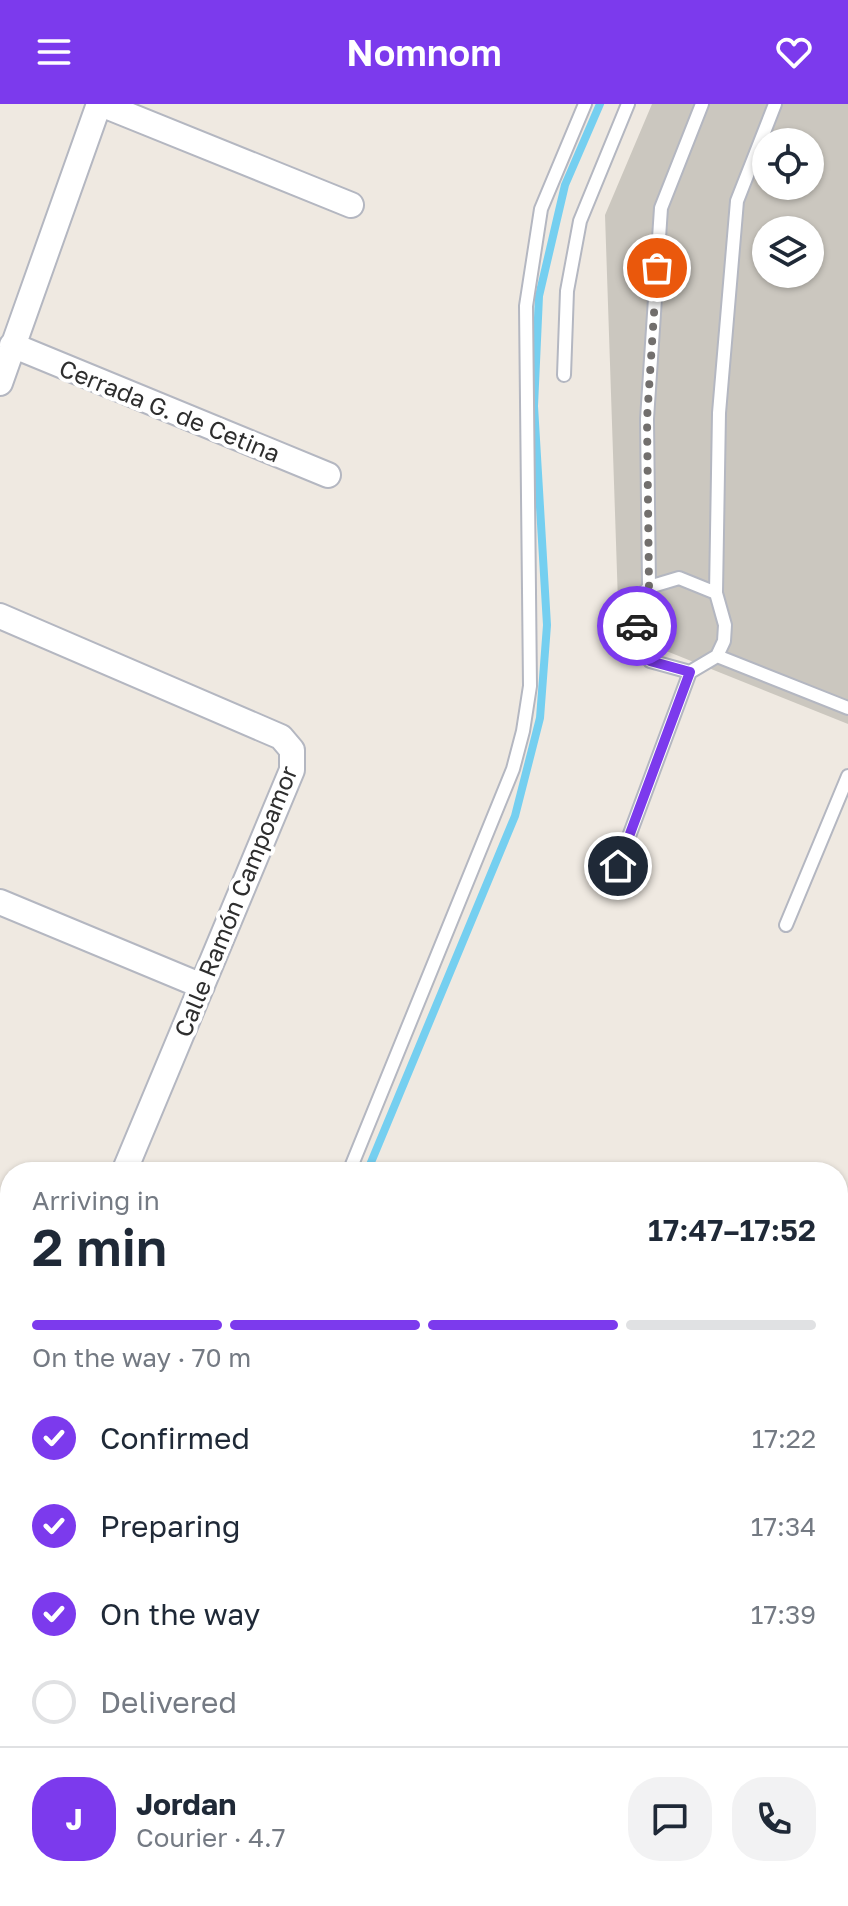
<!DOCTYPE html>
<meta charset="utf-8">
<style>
body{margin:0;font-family:"Golos Text",sans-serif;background:#f2f2f3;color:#1f2937;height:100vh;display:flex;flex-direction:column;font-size:30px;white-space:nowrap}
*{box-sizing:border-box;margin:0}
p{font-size:26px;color:#747a83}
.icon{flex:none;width:44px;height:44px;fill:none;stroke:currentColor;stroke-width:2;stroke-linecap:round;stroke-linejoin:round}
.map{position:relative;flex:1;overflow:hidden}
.details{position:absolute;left:0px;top:1058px;width:848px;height:744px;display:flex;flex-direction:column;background:#fff;border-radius:32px 32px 0 0;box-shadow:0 2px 6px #0004}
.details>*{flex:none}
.tools{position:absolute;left:752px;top:24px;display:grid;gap:16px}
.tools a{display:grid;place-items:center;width:72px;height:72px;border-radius:50%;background:#fff;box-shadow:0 2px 6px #0004;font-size:40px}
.pin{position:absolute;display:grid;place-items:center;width:68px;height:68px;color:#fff;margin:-34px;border:4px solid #fff;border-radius:50%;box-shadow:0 2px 8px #0007}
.courier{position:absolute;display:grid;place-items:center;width:80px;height:80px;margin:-40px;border:6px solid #7c3aed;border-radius:50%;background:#fff;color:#222;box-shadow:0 2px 10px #0007}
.overview em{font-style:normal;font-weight:600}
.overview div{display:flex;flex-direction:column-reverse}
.overview{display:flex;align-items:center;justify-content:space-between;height:136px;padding:0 32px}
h1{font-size:52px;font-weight:600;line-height:60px}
.bar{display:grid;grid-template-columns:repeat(4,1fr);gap:12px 8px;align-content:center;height:96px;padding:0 32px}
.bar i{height:10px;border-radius:6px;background:#e0e1e3}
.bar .selected{background:#7c3aed}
.bar p{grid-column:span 4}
.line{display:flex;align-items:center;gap:20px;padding:0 32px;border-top:2px solid #e0e1e3}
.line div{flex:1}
.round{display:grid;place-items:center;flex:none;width:84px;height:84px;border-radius:32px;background:#f2f2f3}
ol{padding:0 32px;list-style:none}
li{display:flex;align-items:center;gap:24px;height:88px}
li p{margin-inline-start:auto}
li .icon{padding:8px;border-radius:50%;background:#7c3aed;color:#fff;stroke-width:4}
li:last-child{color:#747a83}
li i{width:44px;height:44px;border:4px solid #e0e1e3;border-radius:50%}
header{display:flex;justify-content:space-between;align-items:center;height:104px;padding:0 32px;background:#7c3aed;color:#fff;font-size:36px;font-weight:600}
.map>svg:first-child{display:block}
</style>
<header><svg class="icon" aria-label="menu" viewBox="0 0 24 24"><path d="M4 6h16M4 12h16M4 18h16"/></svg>Nomnom<svg class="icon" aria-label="heart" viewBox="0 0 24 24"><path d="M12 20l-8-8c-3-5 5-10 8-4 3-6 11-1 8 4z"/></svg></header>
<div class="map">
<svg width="848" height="1802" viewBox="0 0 848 1802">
<rect width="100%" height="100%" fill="#efe9e1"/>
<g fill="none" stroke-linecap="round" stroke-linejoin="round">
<!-- stream -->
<path stroke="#75cff0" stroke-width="8" d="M367,1068L515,712L540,614L547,521L534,302L539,192L565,81L600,0
M62,1802L66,1792"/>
</g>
<!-- building -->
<path fill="#cbc7bf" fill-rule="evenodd" d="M652,0H848V620L619,528L605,111ZM766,38H810V82H766ZM766,126H810V170H766Z
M838,1249L848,1253V1415L838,1439Z
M239,1792H724L720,1802H235Z"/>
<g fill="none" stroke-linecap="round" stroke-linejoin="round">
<defs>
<path id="lane" d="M564,271L567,187L580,117L628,0
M649,483L647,315L661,104L702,0
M716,489L679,474L649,483L642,491L637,522L650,557L690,568L717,552L724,537L725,521L716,489L719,309L737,97L775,0
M717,552L848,604
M618,762L690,568
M786,821L848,672
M349,1068L513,665L523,627L530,582L526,202L541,105L585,0
M838,1201L848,1205
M838,1681L848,1651
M36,1802L40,1792
M221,1802L225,1792
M789,1802L793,1792"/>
<path id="street" d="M101,0L351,101
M12,241L328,371
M0,279L99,0
M0,512L281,633L292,646V666L124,1068
M0,798L202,882
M0,1363L10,1340"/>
</defs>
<!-- lane casing -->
<use href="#lane" stroke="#b4b7c1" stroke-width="16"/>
<!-- street casing -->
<use href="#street" stroke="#b4b7c1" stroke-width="28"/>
<!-- path -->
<path stroke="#c9c9c9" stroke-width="5" stroke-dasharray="6 4" stroke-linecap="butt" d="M293,1802L297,1792
M397,1802L401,1792
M458,1802L462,1792
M506,1802L510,1792"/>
<!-- lane -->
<use href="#lane" stroke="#fff" stroke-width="12"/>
<!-- street -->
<use href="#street" stroke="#fff" stroke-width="24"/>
</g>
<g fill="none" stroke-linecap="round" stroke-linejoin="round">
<!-- done -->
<path stroke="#726f6d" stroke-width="8" stroke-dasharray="0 14.4" d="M637,522L642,491L649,483L647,315L657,164"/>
<!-- route -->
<path stroke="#7c3aed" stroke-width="10" d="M618,762L690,568L650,557L637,522"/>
</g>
<g text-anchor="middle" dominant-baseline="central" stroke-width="8" stroke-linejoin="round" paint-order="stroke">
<!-- street labels -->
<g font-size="24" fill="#2e2e2e" stroke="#fff">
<text transform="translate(170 306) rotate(22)">Cerrada G. de Cetina</text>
<text transform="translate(235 797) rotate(-68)">Calle Ramón Campoamor</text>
</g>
</g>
</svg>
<div class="tools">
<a><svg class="icon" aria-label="locate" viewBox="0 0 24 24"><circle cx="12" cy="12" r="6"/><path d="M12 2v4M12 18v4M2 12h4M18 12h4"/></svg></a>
<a><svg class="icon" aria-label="layers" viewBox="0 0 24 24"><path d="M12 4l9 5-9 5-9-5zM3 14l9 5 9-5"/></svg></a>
</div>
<div class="pin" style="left:657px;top:164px;background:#ea580c"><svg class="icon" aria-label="bag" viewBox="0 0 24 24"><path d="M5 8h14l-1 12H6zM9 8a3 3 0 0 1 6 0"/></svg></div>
<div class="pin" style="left:618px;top:762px;background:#1f2937"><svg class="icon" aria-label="home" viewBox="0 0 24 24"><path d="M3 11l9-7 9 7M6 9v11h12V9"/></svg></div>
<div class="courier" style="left:637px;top:522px"><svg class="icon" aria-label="car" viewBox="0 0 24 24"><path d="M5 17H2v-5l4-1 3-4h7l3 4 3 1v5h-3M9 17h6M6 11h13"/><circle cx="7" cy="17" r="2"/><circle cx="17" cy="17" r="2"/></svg></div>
<section class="details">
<div class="overview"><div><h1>2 min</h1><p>Arriving in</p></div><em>17:47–17:52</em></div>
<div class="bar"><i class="selected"></i><i class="selected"></i><i class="selected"></i><i></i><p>On the way · 70 m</p></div>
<ol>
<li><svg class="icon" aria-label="check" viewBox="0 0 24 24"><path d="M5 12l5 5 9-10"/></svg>Confirmed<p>17:22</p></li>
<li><svg class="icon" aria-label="check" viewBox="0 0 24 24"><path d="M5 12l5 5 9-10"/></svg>Preparing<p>17:34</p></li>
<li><svg class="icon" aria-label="check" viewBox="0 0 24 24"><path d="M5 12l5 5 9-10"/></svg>On the way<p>17:39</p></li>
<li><i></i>Delivered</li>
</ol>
<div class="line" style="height:144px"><b class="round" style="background:#7c3aed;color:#fff">J</b><div><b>Jordan</b><p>Courier · 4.7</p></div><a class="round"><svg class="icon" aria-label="chat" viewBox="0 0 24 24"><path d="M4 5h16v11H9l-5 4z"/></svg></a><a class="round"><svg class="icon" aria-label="phone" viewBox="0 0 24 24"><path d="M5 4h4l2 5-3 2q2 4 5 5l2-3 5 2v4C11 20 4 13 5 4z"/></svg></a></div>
</section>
</div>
